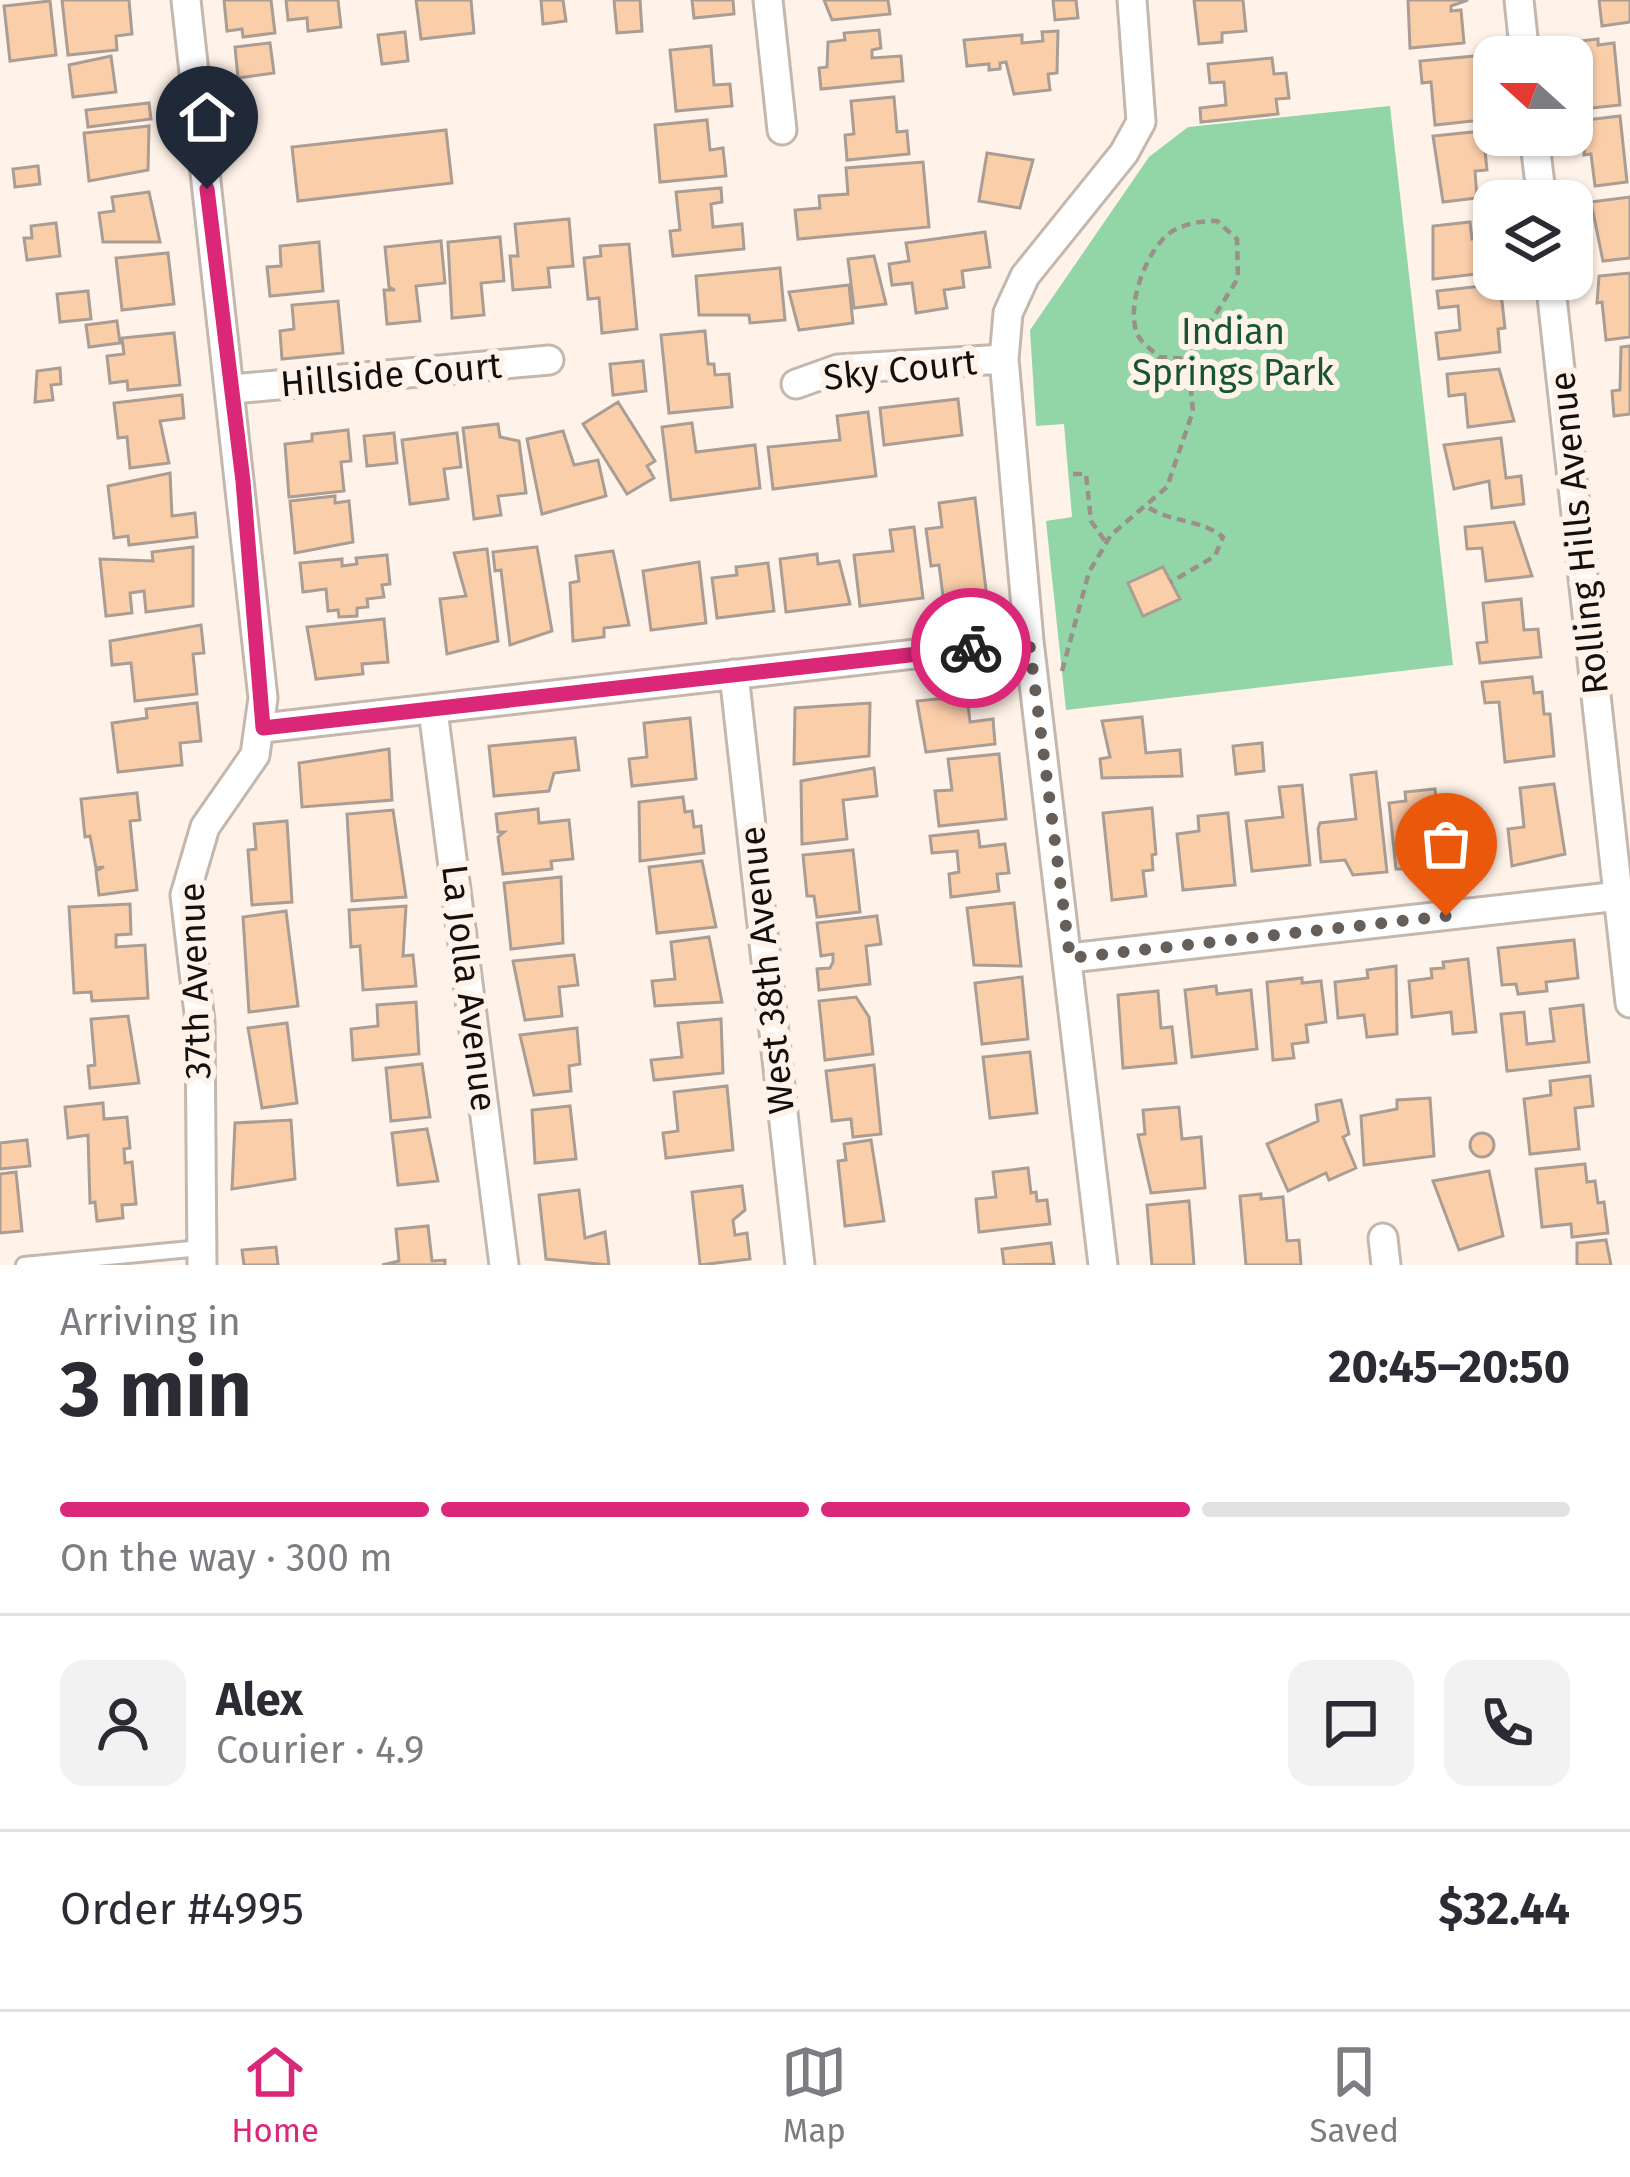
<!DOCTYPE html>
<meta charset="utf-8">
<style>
body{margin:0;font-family:"Fira Sans",sans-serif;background:#f2f2f3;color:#2b2b33;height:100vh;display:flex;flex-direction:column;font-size:45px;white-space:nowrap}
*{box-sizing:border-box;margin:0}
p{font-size:39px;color:#7c7c81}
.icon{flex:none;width:66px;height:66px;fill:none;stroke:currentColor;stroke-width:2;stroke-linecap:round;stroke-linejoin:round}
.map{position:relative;height:1265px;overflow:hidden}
.details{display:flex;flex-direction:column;background:#fff;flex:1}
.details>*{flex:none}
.needle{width:78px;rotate:291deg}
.controls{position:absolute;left:1473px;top:36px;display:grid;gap:24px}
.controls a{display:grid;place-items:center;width:120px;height:120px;border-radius:24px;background:#fff;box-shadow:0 3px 9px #0004;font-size:60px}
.pin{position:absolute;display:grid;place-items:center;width:102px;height:102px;color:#fff;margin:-123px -51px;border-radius:50% 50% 50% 0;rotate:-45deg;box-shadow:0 0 12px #0007}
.pin .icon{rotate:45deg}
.courier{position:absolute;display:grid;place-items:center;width:120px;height:120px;margin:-60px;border:9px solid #db2777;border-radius:50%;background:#fff;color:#222;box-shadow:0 3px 15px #0007}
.head em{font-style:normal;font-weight:700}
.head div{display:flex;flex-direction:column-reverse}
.head{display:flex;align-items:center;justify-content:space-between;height:204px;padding:0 60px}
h1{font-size:78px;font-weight:700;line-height:90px}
.bar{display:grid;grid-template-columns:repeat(4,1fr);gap:18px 12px;align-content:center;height:144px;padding:0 60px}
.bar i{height:15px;border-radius:9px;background:#e1e1e2}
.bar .active{background:#db2777}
.bar p{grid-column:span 4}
.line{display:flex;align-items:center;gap:30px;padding:0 60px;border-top:3px solid #e1e1e2}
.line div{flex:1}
.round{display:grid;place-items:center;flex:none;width:126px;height:126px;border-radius:24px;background:#f2f2f3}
.dock{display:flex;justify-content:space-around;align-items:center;height:168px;border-top:3px solid #e1e1e2;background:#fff;font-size:33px;color:#7c7c81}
.dock a{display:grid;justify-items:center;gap:6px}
.dock .active{color:#db2777}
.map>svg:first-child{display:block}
</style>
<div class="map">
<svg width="1630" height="1265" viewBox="0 0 1630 1265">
<rect width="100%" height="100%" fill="#fff2e8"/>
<!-- green -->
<path fill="#92d5a7" d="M1390,106L1453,665L1066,710L1046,521L1072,517L1064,424L1036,426L1030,330L1149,157L1188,127Z"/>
<!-- building -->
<path fill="#fbceaa" stroke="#a99d94" stroke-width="3" d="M62,0H129L132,34L116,36L117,50L68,55Z
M224,0H271L275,33L243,37L242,29L227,31Z
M286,0H338L341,27L308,31L307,18L288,20Z
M416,0H471L474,33L421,39Z
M541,0H563L566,21L543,24Z
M614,0H640L642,31L617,33Z
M692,0H733L734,14L694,18Z
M824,0H888L890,14L832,20Z
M1053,0H1076L1078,18L1055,20Z
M1194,0H1243L1246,31L1222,33V42L1199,44Z
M1408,0H1468L1451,6V11L1461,10L1464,43L1410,48Z
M1599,0H1630V22L1602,26Z
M50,1L56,55L10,61L4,6Z
M879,30L881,48L872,50V58L901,56L903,81L821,89L819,68L827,67L828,42L845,40L844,33Z
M1058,31L1057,73L1048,74L1050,90L1014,94L1006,62L1000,63V69L989,70V64L967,66L964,40L1022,35V43L1043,41L1042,32Z
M405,32L408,61L382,64L378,35Z
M1598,39V45L1614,43L1620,105L1582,109L1572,42Z
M270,43L274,73L238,78L235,47Z
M711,46L714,85L730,84L732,106L676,111L670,50Z
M111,56L116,92L73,97L69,65Z
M1475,56L1482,120L1435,125L1431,82L1422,83L1420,61Z
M1272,58L1274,74L1286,73L1289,98L1276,99L1278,114L1201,122L1200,108L1226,105L1224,82L1210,83L1208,64Z
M894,97L897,132L907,131L909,154L847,160L845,135L854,134L851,101Z
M149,103L151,119L88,127L86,110Z
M1620,116L1627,182L1595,186L1591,154L1584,155L1586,120Z
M707,120L710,150L723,148L726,176L660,182L655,125Z
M149,126L148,170L89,181L84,133Z
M446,130L452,183L298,201L292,147Z
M1483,131L1487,170L1475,171L1477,198L1443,202L1433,136Z
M987,153L1033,160L1020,208L979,201Z
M923,162L929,227L798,239L795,210L820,208L819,196L848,194L846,168Z
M38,166L40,184L15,187L13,169Z
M721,188L722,202L711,204L713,227L742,224L744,249L673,256L670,231L680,230L676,192Z
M149,192L160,242H103L99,213L114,211L112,197Z
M1630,197V258L1603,261L1591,202Z
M569,219L573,266L548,268L550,287L513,290L510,256H518L515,224Z
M1470,222L1472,239L1480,238L1482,248L1494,247V272L1433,279V226Z
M56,223L60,256L27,260L24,238H32L31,226Z
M985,232L990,267L962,271L964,287L944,290L947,308L916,313L912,283L892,285L889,264L909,261L906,243Z
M500,237L504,281L481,283L484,315L452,318L448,242Z
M441,241L445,283L416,286L420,321L387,324L384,290H395L389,287L385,247Z
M319,242L323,291L270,296L267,267L281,266L280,246Z
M629,244L637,329L602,333L599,298L588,299L584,258L601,256L600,246Z
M168,253L174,304L122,310L116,258Z
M874,256L886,304L854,308L848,259Z
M780,268L785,320L750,323L749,315H699L696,276Z
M1630,273V337L1606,340L1602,302L1597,303L1599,276Z
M1500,284L1505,328L1498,329L1500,352L1439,359L1436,333L1460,330L1458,306L1439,308L1437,291Z
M849,285L853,323L799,330L789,292Z
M88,291L91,319L60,322L57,294Z
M338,301L343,353L282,359L280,331L294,329L292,305Z
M117,321L120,343L89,347L86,325Z
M705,331L708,364H714L715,375L729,374L732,407L669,413L661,335Z
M174,333L180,385L128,390L127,381L110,383L107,356L124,354L122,338Z
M1630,346V414L1614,416L1612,391L1620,390L1621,347Z
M643,361L646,391L613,395L610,364Z
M60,368L61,384L51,385L53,400L35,402L37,371Z
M1499,369L1514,421L1468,427L1465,394L1449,396L1447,374Z
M182,395L184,418L160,421L169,463L130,468L127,437L118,438L114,403Z
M958,399L962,435L884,445L880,408Z
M618,402L655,461L647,466L654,478L627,494L583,424Z
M868,412L876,476L773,489L768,447L840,440L837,416Z
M692,423L696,452L755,445L760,488L671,500L662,427Z
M498,424L500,437L519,441L526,493L498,496L501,515L474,519L463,428Z
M348,430L351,461L341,462L344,491L289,497L285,444L312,441V434Z
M563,431L574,465L598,460L606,496L542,514L527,439Z
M394,433L397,463L367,466L364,436Z
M457,433L461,467L444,469L448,499L410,504L402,440Z
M1501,438L1506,478L1521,476L1524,504L1492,508L1489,481L1454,489L1444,445Z
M170,473L172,516L195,513L197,537L129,545L128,536L114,538L108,486Z
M335,496V503L349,501L353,542L295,553L290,501Z
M975,498L986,590L943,596L939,565L931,566L926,529L942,527L939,503Z
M1514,522L1532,576L1486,581L1482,548L1467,549L1465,527Z
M914,527L923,598L860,606L854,555L893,551L890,530Z
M193,547V606L146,612L144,591L130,593L132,613L106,616L100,559L153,561L152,552Z
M537,547L552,631L510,645L501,570L495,571L493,552Z
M487,549L498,641L447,654L440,599L466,596L454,553Z
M613,551L629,625L604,628V637L573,641L570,583L579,581L576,556Z
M817,554L818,564L839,561L850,604L786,612L780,559Z
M387,555L390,584L382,585L384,597L367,599L368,607L357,608V616L339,617L338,610L328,611L326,589L303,592L300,563L342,559V566L357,564L356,558Z
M699,562L706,623L651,630L643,571Z
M768,563L774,611L717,618L712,578L737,575L736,567Z
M1163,567L1180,599L1143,616L1128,583Z
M1521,599L1524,630L1538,629L1541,657L1480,663L1477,643L1487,642L1483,603Z
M384,619L388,662L362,664L363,674L316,679L307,627Z
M201,625L204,653L193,654L197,694L135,701L131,663L112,665L110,641Z
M1532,677L1534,693L1542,692L1544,714H1550L1554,756L1505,762L1499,702L1485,703L1482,682Z
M967,696L970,722L993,719L995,744L926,752L917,701Z
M197,703L201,741L180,743L182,765L118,772L112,723L147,718L146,709Z
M870,703L869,756L794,764L795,708Z
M1142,717L1146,753L1180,750L1182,776L1102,778L1100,759L1110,757L1102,721Z
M690,718L696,779L632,786L629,759L647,757L644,723Z
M575,738L579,770L554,773L549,791L494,796L489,746Z
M1262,743L1264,771L1236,774L1233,746Z
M389,749L392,800L302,807L299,763Z
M999,754L1006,819L939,826L935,791L952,790L948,759Z
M874,768L877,796L843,800L847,839L802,844L801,781Z
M1376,772L1387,872L1353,875L1345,860L1321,862L1318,829L1320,823L1356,819L1351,775Z
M1554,784L1565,854L1512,866L1508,829L1524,827L1520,788Z
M1302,785L1310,865L1252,871L1246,821L1283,817L1279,787Z
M1435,789L1438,818L1455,816L1459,856L1431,859L1433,869H1396L1389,803L1406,801L1405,792Z
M137,793L140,820L130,821L137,890L99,895L96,871L104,867L96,868L90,836L85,837L81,799Z
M683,797L685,812L692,811L694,827L701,826L704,853L640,861L639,802Z
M1152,808L1156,854L1152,855L1153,870L1143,871L1146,896L1112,900L1103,813Z
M538,809L539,823L569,820L573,859L551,861L552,869L503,874L498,837L504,832H498L496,814Z
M393,810L406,897L352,901L347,814Z
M1228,813L1235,885L1183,890L1177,834L1199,831L1198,816Z
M287,821L292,902L252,905L248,850L256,849L254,824Z
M978,831L980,847L1005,844L1009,873L997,874L999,891L951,897L949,874L959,872L957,851L932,853L930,836Z
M853,850L860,912L817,917L814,896H807L803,855Z
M702,861L716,927L657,933L649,867Z
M561,877L563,943L511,949L504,883Z
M1014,903L1021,966L974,965L967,908Z
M130,904L131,934L116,935V947L145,945L148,998L92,1001L91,992L74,993L69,907Z
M406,906L403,956L413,955L416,986L363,990L360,946L351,947L349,910Z
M286,911L298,1006L249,1012L243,917Z
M877,916L881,944L866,946L870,984L819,990L817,969L830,968L833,962V954L821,956L817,923Z
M709,937L722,1002L655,1006L652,981L675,979L671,942Z
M1574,940L1578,978L1546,982L1547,991L1518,994L1516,984L1502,985L1498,948Z
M574,955L578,985L559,987L562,1016L525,1020L513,961Z
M1468,959L1476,1032L1453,1034L1451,1012L1412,1017L1409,981L1432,978L1431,969L1444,968L1443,962Z
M1396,966L1397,1034L1367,1037L1364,1015L1338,1018L1335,982L1368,978L1367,970Z
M1022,977L1028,1039L982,1044L975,983Z
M1302,978V983L1321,981L1326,1022L1306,1025L1308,1042L1292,1044L1294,1058L1273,1060L1267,982Z
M1216,986L1217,994L1251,990L1257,1049L1192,1057L1185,990Z
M1158,991L1161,1028L1172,1027L1176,1063L1123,1068L1118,995Z
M856,997L869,1017L873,1054L825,1060L819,1001Z
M416,1002L419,1054L353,1060L351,1029L378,1026L377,1005Z
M1583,1005L1589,1062L1507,1071L1501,1014L1524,1012L1527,1044L1554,1041L1550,1009Z
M128,1016L139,1083L90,1088L88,1066L95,1065L91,1019Z
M721,1019L723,1073L654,1080L651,1060L682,1057L678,1023Z
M287,1023L297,1103L262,1108L248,1028Z
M577,1028L580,1064L569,1066L571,1091L534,1095L520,1035Z
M1030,1052L1037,1113L990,1118L983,1057Z
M422,1064L430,1117L391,1121L386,1068Z
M874,1065L881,1134L853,1137L851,1119L832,1121L826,1071Z
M1590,1076L1593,1106L1575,1108L1579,1149L1530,1154L1524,1099L1551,1095L1550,1081Z
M727,1086L733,1150L666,1158L663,1133L678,1131L674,1092Z
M1430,1098L1434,1156L1364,1165L1361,1116L1397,1109V1100Z
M1341,1100L1349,1134L1343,1137L1356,1168L1329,1180L1326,1173L1288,1191L1267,1144L1318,1121L1316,1105Z
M103,1103L104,1119L127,1117L130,1148L124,1149L125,1163L132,1162L136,1204L122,1205L123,1218L97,1221L95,1202L90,1203L88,1135L68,1138L65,1107Z
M570,1106L576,1159L535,1163L532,1110Z
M1179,1107L1182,1139L1201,1137L1205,1188L1151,1193L1138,1135L1145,1134L1143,1110Z
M291,1120L295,1179L232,1189L235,1123Z
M427,1129L438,1181L398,1185L392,1133Z
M1470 1145a12 12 0 1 1 24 0a12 12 0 1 1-24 0Z
M27,1140L30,1166L0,1169V1143Z
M871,1140L884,1221L845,1226L838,1161L846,1160L844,1144Z
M1585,1164L1587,1182L1595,1181L1598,1203L1604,1202L1608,1233L1572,1237L1571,1224L1542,1227L1536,1169Z
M1028,1168L1031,1193L1036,1192L1037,1201L1047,1200L1050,1224L979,1232L976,1199L996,1197L993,1172Z
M1489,1171L1503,1236L1459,1250L1433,1181Z
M16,1172L22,1231L0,1233V1174Z
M742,1186L745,1210L733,1220L735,1235L747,1233L750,1259L700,1265L692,1192Z
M579,1190L585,1238L605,1232L609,1265L546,1259L539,1195Z
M1261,1194V1199L1283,1197L1287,1241L1299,1240L1301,1265H1246L1240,1196Z
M1189,1201L1194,1265H1152L1147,1205Z
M428,1226L432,1261L445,1260V1265H382L399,1261L396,1229Z
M1606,1240L1611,1265H1577V1243Z
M1051,1243L1054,1264L1004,1265L1002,1249Z
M276,1247L278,1265H244L242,1250Z"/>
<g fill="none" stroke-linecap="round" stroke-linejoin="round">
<defs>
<path id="service" d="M24,1265L201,1248"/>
<path id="minor" d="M186,0L263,698L255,755L205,827L185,895L200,1022L202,1265
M768,0L782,130
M1519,0L1525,57
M1534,135L1542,201
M1550,279L1630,1003
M796,384L838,369L1004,359
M233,389L549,360
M734,674L800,1265
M433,710L504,1265
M263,728L1029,641
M1070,958L1619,896
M1383,1238L1386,1265
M1103,1265L1029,641L1004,359L1008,313L1025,276L1124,153L1141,122L1132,0"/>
</defs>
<!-- service casing -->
<use href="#service" stroke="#c3b7ae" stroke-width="20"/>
<!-- minor casing -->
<use href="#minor" stroke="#c3b7ae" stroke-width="33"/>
<!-- path -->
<path stroke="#999089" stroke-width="4.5" stroke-dasharray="9 6" stroke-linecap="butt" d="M1073,474H1086L1091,521L1105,541
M1149,508C1174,523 1200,519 1223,537L1215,556L1171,582
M1062,671L1089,572L1111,535L1167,487L1193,411L1188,359L1238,278L1237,239L1217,221C1201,221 1186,223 1171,232C1147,248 1123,310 1139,337C1143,344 1153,351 1159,357L1188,359"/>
<!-- service -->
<use href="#service" stroke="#fff" stroke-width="14"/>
<!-- minor -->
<use href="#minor" stroke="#fff" stroke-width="27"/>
</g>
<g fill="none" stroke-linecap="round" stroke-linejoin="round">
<!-- done -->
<path stroke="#665e59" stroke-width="12" stroke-dasharray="0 21.6" d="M971,648L1029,641L1070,958L1446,916"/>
<!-- route -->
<path stroke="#db2777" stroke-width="15" d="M207,189L243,481L263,728L971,648"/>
</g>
<g text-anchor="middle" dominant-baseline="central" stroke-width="12" stroke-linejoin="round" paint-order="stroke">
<!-- park labels -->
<g font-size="36" fill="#175532" stroke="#fff2e8">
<text x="1233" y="332">Indian<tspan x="1233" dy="41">Springs Park</tspan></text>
</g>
<!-- street labels -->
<g font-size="36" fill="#130f0c" stroke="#fff2e8">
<text transform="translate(900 370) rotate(-6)">Sky Court</text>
<text transform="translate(391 375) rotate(-5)">Hillside Court</text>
<text transform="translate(1579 533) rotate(-96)">Rolling Hills Avenue</text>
<text transform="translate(767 970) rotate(-96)">West 38th Avenue</text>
<text transform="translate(195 981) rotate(-92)">37th Avenue</text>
<text transform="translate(469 988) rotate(83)">La Jolla Avenue</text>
</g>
</g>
</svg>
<div class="controls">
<a><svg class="needle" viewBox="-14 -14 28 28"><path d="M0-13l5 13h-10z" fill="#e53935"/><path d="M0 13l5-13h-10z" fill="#7c7c81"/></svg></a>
<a><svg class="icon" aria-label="layers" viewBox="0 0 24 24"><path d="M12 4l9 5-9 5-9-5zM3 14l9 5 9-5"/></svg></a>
</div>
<div class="pin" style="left:1446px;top:916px;background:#ea580c"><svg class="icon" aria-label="bag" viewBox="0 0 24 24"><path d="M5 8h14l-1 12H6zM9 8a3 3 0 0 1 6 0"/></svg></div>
<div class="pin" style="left:207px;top:189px;background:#1f2937"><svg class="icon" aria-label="home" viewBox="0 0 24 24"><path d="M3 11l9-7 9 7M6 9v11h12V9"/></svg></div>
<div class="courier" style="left:971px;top:648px"><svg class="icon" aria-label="bike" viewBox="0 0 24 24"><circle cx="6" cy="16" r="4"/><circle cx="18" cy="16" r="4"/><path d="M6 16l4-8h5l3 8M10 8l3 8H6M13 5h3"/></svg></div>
</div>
<section class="details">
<div class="head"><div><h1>3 min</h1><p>Arriving in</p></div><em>20:45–20:50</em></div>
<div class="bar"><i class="active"></i><i class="active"></i><i class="active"></i><i></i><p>On the way · 300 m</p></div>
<div class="line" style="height:216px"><a class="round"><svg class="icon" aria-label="person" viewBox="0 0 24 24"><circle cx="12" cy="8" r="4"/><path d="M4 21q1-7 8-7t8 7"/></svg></a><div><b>Alex</b><p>Courier · 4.9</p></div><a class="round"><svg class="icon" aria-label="chat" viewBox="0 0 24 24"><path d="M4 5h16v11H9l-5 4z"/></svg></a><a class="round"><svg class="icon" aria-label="phone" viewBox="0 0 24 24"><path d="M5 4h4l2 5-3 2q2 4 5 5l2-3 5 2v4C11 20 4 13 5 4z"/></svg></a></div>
<div class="line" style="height:156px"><div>Order #4995</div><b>$32.44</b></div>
</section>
<nav class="dock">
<a class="active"><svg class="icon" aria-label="home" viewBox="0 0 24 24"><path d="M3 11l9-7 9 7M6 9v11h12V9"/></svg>Home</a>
<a><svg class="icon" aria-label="map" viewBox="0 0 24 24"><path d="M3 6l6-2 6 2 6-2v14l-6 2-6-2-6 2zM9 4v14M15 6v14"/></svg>Map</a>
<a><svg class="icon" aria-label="saved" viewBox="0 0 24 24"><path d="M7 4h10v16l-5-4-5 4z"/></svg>Saved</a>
</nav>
